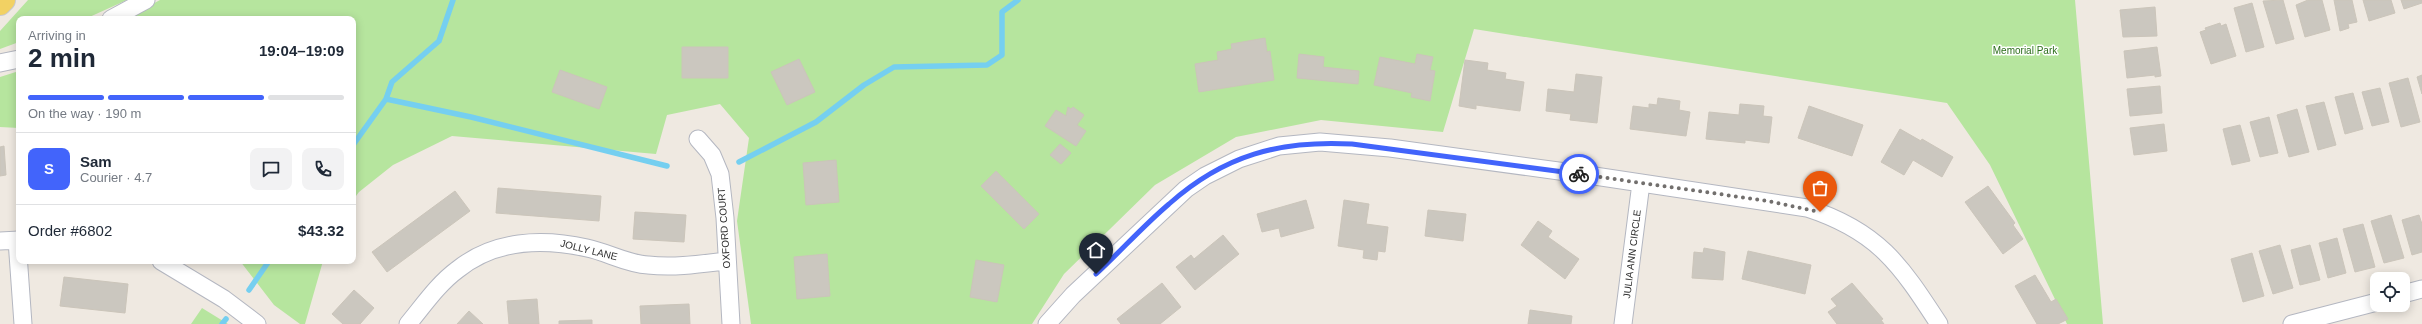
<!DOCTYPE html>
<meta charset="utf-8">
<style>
body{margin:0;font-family:Arial,sans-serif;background:#f2f2f3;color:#1f2937;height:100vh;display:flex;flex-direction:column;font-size:15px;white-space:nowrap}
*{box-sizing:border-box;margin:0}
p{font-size:13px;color:#747a83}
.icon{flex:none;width:22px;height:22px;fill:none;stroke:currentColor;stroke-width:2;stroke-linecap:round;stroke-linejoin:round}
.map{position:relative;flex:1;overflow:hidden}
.side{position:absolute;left:16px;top:16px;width:340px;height:248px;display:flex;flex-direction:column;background:#fff;border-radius:8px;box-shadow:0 2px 10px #0003}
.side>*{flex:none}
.controls{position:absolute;left:2370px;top:272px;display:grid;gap:8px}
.controls a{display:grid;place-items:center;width:40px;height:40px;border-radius:8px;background:#fff;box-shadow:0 2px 10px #0003;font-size:20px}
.pin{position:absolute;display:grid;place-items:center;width:34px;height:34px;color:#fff;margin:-41px -17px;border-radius:50% 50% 50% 0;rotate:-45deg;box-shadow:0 0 4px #0007}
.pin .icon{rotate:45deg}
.courier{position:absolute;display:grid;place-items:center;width:40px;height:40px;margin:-20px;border:3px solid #4264fb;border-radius:50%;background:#fff;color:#222;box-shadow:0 1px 5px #0007}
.head em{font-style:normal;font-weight:800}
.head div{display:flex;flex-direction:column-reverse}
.head{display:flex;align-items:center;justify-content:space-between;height:68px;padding:0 12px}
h1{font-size:26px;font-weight:800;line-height:30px}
.bar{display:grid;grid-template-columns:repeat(4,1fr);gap:6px 4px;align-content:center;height:48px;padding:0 12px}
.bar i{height:5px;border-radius:3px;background:#e0e1e3}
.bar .current{background:#4264fb}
.bar p{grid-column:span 4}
.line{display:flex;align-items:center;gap:10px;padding:0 12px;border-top:1px solid #e0e1e3}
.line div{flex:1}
.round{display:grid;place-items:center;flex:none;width:42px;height:42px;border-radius:8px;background:#f2f2f3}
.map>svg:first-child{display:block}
</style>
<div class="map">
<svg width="2422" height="324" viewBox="0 0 2422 324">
<rect width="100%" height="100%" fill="#efe9e1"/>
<!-- green -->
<path fill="#b6e59e" d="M28,0H127L85,19H19V42L0,49V31Z
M160,0H2075L2103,324H2067L1990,165L1947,103L1474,29L1443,132L1321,120L1236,137L1155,185L1064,274L1032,324H751L737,221L749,138L720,104L667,115L656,154L452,136L393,165L359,192L353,200V19H125Z
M19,71V128L0,127V77Z
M240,261H323L305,324H300L274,305Z
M202,308L228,324H191Z"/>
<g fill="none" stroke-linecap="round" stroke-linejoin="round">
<!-- stream -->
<path stroke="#75cff0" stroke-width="5.5" d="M386,99L471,117L667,166
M353,145L386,99L392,82L439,41L453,0
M739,162L816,122L864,85L894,67L987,65L1002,55V12L1018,0
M249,290L269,261
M222,324L226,319"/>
</g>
<!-- building -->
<path fill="#cbc7bf" stroke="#cbc5ba" d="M2283,0L2294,39L2276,44L2263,1Z
M2308,0H2322L2330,30L2305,37L2296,5Z
M2334,0H2352L2357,22L2348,24L2349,28L2340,31Z
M2363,0H2391L2395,13L2369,21Z
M2401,0H2422V3L2404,9Z
M2252,3L2264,47L2246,52L2234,8Z
M2155,7L2157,36L2123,37L2120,10Z
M2220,23L2221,26L2226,24L2236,56L2211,64L2200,32L2206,30L2205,28Z
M1265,38L1267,52L1270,51L1274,80L1199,92L1195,64L1218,60L1217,52L1232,49L1231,44Z
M682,47H728V78H682Z
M2157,47L2161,76L2155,77V75L2127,78L2124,51Z
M1299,54L1324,57L1323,67L1359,71L1358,84L1297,78Z
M1417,54L1433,57L1430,70L1435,71L1430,101L1411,97L1412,93L1374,85L1380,57L1415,64Z
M799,59L815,92L787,105L771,72Z
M1465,60L1488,63L1487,70L1506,73L1505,79L1524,82L1520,111L1476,105V109L1459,106Z
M560,70L607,87L599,109L552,92Z
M1576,74L1602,77L1597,123L1570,120L1571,114L1546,111L1548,89L1574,92Z
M2422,75V94L2417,77Z
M2408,78L2420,122L2401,127L2389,83Z
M2160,86L2162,113L2130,116L2127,89Z
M2380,88L2389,122L2372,126L2362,92Z
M2353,93L2363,129L2345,134L2335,97Z
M1658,98L1680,101L1679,110L1690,112L1686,136L1630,129L1633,106L1649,108V104L1657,105Z
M2324,102L2336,145L2318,150L2306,106Z
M1740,104L1764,106L1763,116L1772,117L1769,143L1745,140V143L1706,139L1709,112L1739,115Z
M1809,106L1863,125L1852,156L1798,138Z
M1068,107L1071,109L1073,107L1084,115L1077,125L1086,131L1076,146L1045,126L1056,110L1066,116Z
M2297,109L2309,152L2289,157L2277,115Z
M2269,117L2278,153L2260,157L2250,122Z
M2164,124L2167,151L2134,155L2130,128Z
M2240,125L2250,161L2232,165L2223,129Z
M1900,129L1921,141L1922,139L1953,157L1942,177L1913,160L1904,175L1881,162Z
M1060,144L1071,153L1061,164L1050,155Z
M4,146L6,175L0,176V147Z
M836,160L839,202L806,205L803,163Z
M996,171L1039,214L1024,229L981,186Z
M1988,186L2015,223L2013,225L2023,239L2003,254L1965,202Z
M498,188L601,196L599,221L496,213Z
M455,191L470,211L387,272L372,252Z
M1306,200L1314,228L1281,237L1279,228L1262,232L1257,214Z
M1344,200L1369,204L1366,224L1388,227L1385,252L1378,251L1377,260L1363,258L1364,250L1338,246Z
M1428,210L1466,214L1463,241L1425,236Z
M635,212L686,215L684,242L633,239Z
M2391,215L2404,258L2384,263L2371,221Z
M2419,215L2422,224V252L2412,255L2402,220Z
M1538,221L1552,231L1548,237L1579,259L1565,279L1521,245Z
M2363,224L2375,267L2355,272L2343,229Z
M1223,235L1239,254L1195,290L1176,267L1191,255L1194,259Z
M2337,238L2346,273L2328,278L2319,243Z
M2280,245L2293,288L2273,294L2259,251Z
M2310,245L2320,280L2300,285L2291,250Z
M1704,248L1725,252L1723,280L1692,278L1694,252L1703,253Z
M1748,251L1811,265L1805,294L1742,279Z
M2252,253L2264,296L2243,302L2231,259Z
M827,254L830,296L797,299L794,257Z
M976,260L1004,265L997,302L970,297Z
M2035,275L2051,302L2056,299L2068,319L2058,324H2037L2015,286Z
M64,277L128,284L125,313L60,306Z
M1162,283L1181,307L1160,324H1121L1117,319Z
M1852,283L1883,319L1881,320L1884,324H1837L1828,312L1837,306L1831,299Z
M354,290L374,308L360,324H343L332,314Z
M537,299L539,324H509L507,301Z
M689,304L690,324H641L640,306Z
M1530,310L1572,316L1571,324H1528Z
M469,311L483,324H457Z
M592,320V324H559V321Z"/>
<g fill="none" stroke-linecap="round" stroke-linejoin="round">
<defs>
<path id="minor" d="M111,19L146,0
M0,63L19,59
M698,139L712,155L720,174L725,218L731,324
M17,240L23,324
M0,241L19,240
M161,261L224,299L257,324
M2403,294L2422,289
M408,324C423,306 438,284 457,270C494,240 542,238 587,248C607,252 627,264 648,265C674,268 701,264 726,261
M1047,324L1073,295L1186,189L1205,176L1239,159L1279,146L1320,142L1390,148L1588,175L1807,208C1878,231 1900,264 1939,324
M1623,324L1641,183
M2292,324L2377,302"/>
<path id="major" d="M0,4L4,0"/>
</defs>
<!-- minor casing -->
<use href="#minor" stroke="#b4b7c1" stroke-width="19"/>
<!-- major casing -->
<use href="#major" stroke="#c9c9c9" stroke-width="24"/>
<!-- minor -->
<use href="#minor" stroke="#fff" stroke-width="17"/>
<!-- major -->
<use href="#major" stroke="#f2d163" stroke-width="22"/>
</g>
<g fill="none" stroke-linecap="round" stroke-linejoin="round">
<!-- done -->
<path stroke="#726f6d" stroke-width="4" stroke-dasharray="0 7.2" d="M1579,174L1768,201L1820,212"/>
<!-- route -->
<path stroke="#4264fb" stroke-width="5" d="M1096,274C1121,251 1143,226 1169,204C1224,155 1280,140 1352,144L1579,174"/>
</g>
<g text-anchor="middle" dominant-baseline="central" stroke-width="3" stroke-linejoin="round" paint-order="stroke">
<!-- park labels -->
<g font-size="10" fill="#2c6e1b" stroke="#fff">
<text x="2025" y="50">Memorial Park</text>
</g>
<!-- street labels -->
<g font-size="10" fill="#2e2e2e" stroke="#fff">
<text transform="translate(724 228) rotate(-94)">OXFORD COURT</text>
<text transform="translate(589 250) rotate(14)">JOLLY LANE</text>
<text transform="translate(1632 254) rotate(-83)">JULIA ANN CIRCLE</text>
</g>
</g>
</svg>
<div class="controls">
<a><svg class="icon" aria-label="locate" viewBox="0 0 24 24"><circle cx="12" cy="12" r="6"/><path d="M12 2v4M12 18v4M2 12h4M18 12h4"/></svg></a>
</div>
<div class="pin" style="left:1820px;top:212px;background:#ea580c"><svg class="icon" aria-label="bag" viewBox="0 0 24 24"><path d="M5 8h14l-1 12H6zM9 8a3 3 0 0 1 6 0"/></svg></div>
<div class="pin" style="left:1096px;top:274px;background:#1f2937"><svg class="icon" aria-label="home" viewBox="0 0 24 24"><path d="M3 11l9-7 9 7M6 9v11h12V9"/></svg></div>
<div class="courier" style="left:1579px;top:174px"><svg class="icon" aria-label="bike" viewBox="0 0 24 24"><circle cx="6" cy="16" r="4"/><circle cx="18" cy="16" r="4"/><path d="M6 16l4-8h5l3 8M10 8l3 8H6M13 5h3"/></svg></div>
<section class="side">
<div class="head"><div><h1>2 min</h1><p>Arriving in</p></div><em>19:04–19:09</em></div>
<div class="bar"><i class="current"></i><i class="current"></i><i class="current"></i><i></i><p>On the way · 190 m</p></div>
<div class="line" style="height:72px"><b class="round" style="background:#4264fb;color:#fff">S</b><div><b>Sam</b><p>Courier · 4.7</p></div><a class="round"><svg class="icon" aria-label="chat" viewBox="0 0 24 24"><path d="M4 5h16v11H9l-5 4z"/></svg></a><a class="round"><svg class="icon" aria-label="phone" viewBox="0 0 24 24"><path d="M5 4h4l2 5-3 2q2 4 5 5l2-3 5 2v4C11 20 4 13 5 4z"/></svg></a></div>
<div class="line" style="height:52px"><div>Order #6802</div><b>$43.32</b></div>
</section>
</div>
